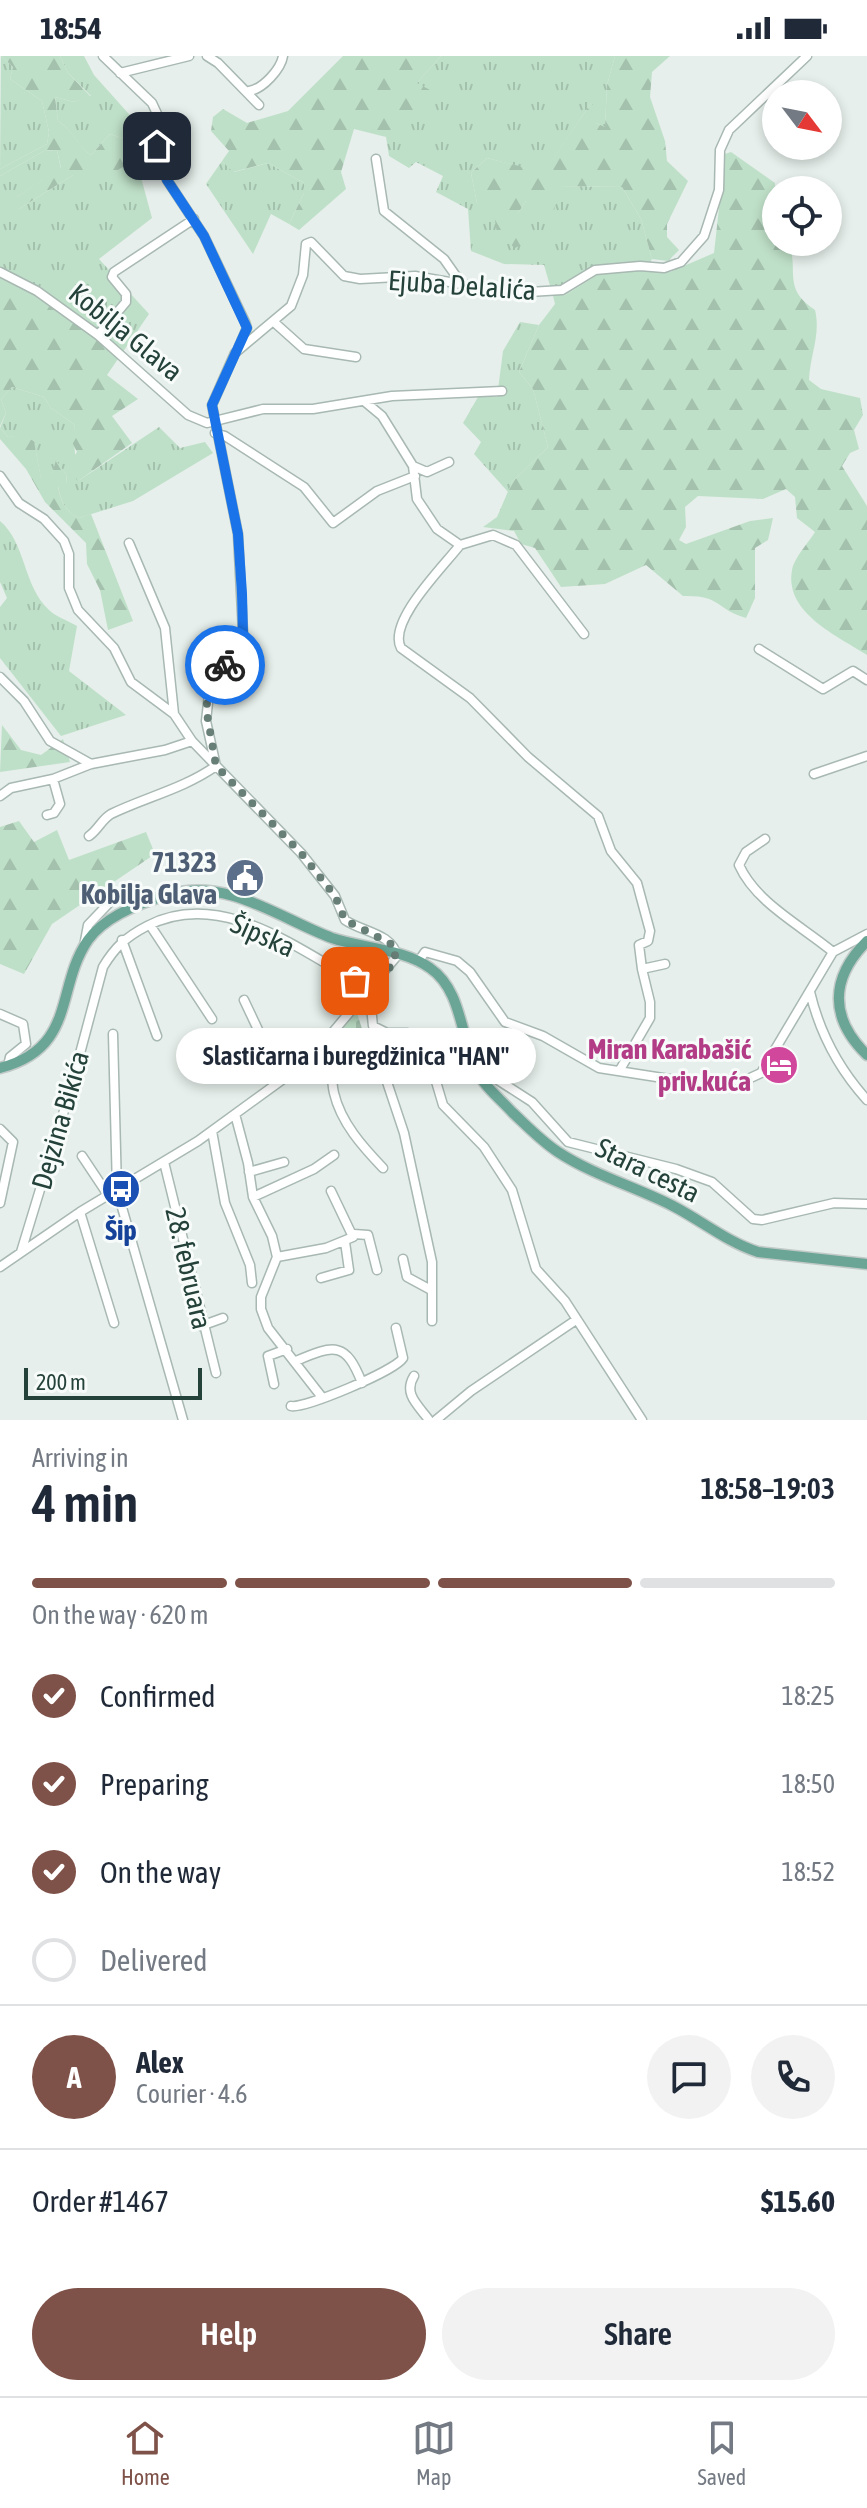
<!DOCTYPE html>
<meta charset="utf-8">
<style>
body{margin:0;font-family:"Asap Condensed",sans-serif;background:#f2f2f3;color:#1f2937;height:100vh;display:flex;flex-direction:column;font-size:30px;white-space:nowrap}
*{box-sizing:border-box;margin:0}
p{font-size:26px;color:#747a83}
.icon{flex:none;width:44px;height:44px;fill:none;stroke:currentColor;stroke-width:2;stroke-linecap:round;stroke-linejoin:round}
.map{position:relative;height:1364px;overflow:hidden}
.sheet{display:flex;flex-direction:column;background:#fff;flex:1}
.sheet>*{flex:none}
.needle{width:52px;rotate:122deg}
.controls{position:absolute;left:762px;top:24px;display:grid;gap:16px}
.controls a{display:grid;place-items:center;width:80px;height:80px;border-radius:50%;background:#fff;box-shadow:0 4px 12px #0003;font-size:40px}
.scale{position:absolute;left:24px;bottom:20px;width:178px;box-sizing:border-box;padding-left:8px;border:4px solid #24423a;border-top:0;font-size:22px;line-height:28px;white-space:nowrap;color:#24423a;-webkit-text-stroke:6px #f7fbf9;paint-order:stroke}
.pin{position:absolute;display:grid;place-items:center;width:68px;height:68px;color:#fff;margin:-34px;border-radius:16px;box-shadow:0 4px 12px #0006}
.courier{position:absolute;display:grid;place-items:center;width:80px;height:80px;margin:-40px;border:6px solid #1a73e8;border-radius:50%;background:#fff;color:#222;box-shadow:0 2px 10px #0007}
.bubble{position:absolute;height:56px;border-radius:28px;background:#fff;box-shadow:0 4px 12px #0003;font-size:26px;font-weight:600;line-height:56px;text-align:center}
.summary em{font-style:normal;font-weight:600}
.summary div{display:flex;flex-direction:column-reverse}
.summary{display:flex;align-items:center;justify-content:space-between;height:136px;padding:0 32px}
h1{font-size:52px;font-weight:600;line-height:60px}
.bar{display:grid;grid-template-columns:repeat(4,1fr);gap:12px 8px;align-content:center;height:96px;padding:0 32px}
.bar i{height:10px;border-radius:6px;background:#e0e1e3}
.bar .selected{background:#7f5249}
.bar p{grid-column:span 4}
.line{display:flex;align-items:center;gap:20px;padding:0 32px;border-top:2px solid #e0e1e3}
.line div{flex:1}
.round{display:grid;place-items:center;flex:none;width:84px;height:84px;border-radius:42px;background:#f2f2f3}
ol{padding:0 32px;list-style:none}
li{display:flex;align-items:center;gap:24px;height:88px}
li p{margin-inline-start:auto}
li .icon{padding:8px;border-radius:50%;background:#7f5249;color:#fff;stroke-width:4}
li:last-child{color:#747a83}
li i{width:44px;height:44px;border:4px solid #e0e1e3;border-radius:50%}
.cta{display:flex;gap:16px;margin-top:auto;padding:16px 32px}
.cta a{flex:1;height:92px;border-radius:48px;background:#7f5249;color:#fff;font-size:32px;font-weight:600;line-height:92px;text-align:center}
.cta a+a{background:#f2f2f3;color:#1f2937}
.status{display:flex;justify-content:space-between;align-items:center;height:56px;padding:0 40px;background:#fff;direction:ltr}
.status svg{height:22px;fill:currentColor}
.tab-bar{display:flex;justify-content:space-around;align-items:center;height:112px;border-top:2px solid #e0e1e3;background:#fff;font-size:22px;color:#747a83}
.tab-bar a{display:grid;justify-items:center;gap:4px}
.tab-bar .selected{color:#7f5249}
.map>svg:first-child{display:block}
</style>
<div class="status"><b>18:54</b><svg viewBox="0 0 49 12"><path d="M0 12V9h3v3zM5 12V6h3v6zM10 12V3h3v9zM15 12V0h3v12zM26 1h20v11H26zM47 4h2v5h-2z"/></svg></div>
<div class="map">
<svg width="867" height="1364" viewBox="0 0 867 1364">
<defs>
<pattern id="grass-tufts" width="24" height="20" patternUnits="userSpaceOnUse" patternTransform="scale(2)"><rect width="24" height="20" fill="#bfe0c8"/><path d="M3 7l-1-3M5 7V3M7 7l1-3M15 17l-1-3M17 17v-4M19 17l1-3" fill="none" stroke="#a4c1ad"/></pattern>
<pattern id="forest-firs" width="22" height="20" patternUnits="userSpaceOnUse" patternTransform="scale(2)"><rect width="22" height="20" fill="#bfe0c8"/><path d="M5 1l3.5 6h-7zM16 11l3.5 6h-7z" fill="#a4c1ad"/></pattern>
<pattern id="cemetery-stones" width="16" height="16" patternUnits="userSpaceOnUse" patternTransform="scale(2)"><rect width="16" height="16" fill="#bfe0c8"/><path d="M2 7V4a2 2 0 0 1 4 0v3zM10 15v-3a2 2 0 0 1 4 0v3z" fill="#a4c1ad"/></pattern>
</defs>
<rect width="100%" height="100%" fill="#e6efeb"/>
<!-- grass -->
<path fill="url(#grass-tufts)" d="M1,0L13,11L10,23L42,45L49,76L47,88L0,113Z
M60,0H84L94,19L136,66L130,78L131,85L110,78L91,99C76,89 74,75 58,65L55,41L74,46L91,40L68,17Z
M441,0H615L607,29L605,71L596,67L591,47L544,117L487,102L471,117L477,147L518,157L526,145H543L561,130L622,131L641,163L652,203L646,214L597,219L564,240H553L544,209L504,208L471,195L468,153L436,136L443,120L416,106L409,112L389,100L386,81L416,28Z
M57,94L61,113L17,141L19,153L73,119H108L136,103L152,162L99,203L149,258L120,300L0,216V120L44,95Z
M222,105L234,116L268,107L304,127V137L289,168L271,158L253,198L206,128Z
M520,266L539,269L519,316L533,333L548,391L512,426L509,437L474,398L481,386L463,367L478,341H497L503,295Z
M12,331L44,341L51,352L75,369C72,388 77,405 78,425L159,371L180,392L205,386L213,397L133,445L79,462C65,455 61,446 58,430L67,427L66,418L56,405L52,419L41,423L34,385L21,380L8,381L0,372L6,357L1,343Z
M0,465C26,487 23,530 49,554C56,561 69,565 77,570L69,615L126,659L61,680L0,602V551L7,542L0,526Z"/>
<!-- forest -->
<path fill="url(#forest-firs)" d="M1,0H60L68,17L91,41L74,46L55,41L58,65C74,75 76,88 91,99L110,78L131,85L136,103L108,120L73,119L19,153L13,148L17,141L61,112L57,94L44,95L0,120V113L47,88L49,76L42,45L10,23L13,11Z
M343,0H441L417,27L430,34L426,48L407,72L391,75L386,81L354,73L341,116L346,133L299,174L289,168L304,137V127L268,107L233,116L222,105L229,95L211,75L213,61L223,53L247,67L288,55Z
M615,0H670L652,16L650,41L665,85L667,105L688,125L667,168V181L679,194L668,205L652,203L641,163L622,131L561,130L554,154L543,145H526L518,157L536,181L515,192L497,178L494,157L477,147L471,117L487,102L544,116L591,47L597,53L596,67L605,71L607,29Z
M731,96L775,127L776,186H789C799,216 782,232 815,254C821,279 810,299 809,324L821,333L860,342L863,359L854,374L859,393L850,397L842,410L867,450V599C838,580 784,557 792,514C794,502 809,486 815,476L797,462L795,441L786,433L763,443L698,440L685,451L686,471L679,484L686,488L750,465L773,462L768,484L755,492V542L746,562C715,553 722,539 683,540L646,509L605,528L561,531L535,492L521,488L514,475L483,471L497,461L512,426L548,391L533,333L519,316L539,269L555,248L553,240H564L597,219L624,214L670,216L714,197L725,98Z
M0,216L37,235L120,300L107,319L138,343L112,360L132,387L78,425L72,419L70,406L77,396L72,386L75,369L51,352L44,341L12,331L1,343L6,357L0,370Z
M0,372L8,381L21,379L34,385L41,422L52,418L56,404L66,418L67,428L58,431C61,446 65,455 79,462L91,458L133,565L108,574L100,534L87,508L86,487L45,446L26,413L0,383Z
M2,669L21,694L41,699L63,683L70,706L0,716Z
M19,765L34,786L57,774L69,804L146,776L155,798L52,868L24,918L0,908V771Z"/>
<!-- cemetery -->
<path fill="url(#cemetery-stones)" d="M356,954L371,1001L358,1002L352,991L337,999L331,981Z"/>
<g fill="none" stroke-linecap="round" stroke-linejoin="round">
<defs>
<path id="minor" d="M103,0L152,47L159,62L158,104L167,124L204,180L245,266L247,272L238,293
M207,0L218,7L259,49
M120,17L189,0
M249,35C263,33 281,13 283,0
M376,103L384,155L444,203L463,230
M0,216L37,235L98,279L188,359L207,367L263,353H313L392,340L502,335
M275,267L304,293L356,301
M98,279L126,246V238L112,221L114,216L194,163
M364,345L382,360L413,410L417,443L437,473L460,489L493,479L516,489L584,578
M215,377L225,380L304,431L333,467L377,435L415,420
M413,410L427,416L449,406
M0,420L19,447L44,463L64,485L69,498V532L78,554L114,592L131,626L174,658
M460,489C443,511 387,566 401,592L470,642L528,701L598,760L611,795L637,827L650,875L648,885L639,889L642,913L665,908
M759,593L823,633L853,615L867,624
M0,621L24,645L50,685L91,708
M814,718L867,700
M0,740L11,732L53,723L91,708L165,694L192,685
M47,759L54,757L60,748L53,723
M89,780C98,774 102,763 111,758C146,741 183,733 216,710L206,665L209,638L243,577L238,478L212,349L235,297L291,250L303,219L306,188L311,186L344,220L360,223L415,220L513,237L562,234L595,214L640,210L664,212L681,206L704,180L719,134L720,94L729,74L807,0
M765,783L746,796L739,809C756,847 802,870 833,896
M150,869L212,963
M122,884L157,980
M84,890L88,869L111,845
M418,906L425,896L457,905L470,916L505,966L543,980L599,1012L695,1027L748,1023L761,1017L833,896L867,878
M810,936C820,978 838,1012 867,1044
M244,944L269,997L286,1021
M0,958L23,968L26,988L10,1001L8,1010
M379,975L376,993L404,1077L432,1206V1265
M113,978L117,1134L183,1364
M326,981C337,1002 329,1017 334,1037C341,1067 363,1091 383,1112
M471,992L490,1019L532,1046L568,1086L676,1113L712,1126L753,1163L762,1164L834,1147L867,1148
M621,1012L650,962V946L642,913
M235,1058L248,1107L253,1141L272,1180L277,1201L261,1241V1253L268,1272L321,1340
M0,1073L13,1086L0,1147
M212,1075L225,1147L250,1209L252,1227
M82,1100L108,1139
M164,1106L216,1317
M249,1116L284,1106
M253,1141L314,1113L334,1099
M80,1156L114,1267
M354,1178L368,1179L377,1214
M21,1196L70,1035L103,911C115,891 126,881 147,870C224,830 303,898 369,932L373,970L387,977H407L426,992L443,1049L484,1091L512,1134L536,1213L565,1245L642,1364
M277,1201L326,1192L353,1181L331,1135
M403,1203L407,1221L431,1234
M0,1211L80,1156L198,1085L286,1021L311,1002L397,900C392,877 362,876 345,864L335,840L301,797L192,685L174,658L165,572L129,487
M321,1222L349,1214L345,1186
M201,1270L223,1262
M296,1305C335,1288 346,1286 362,1327
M414,1320C403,1338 418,1349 429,1364
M274,1328L268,1300L287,1293
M291,1350C304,1353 395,1315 403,1302L396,1272
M436,1364L471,1335L576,1264"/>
<path id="major" d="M867,885C830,922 829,962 867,999
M0,1012C77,992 55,932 88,884C106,859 142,846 171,838C228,822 281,863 332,882C362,892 404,893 430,912C466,937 459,991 483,1025C491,1036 503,1046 512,1056C527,1070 541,1085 558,1096C593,1119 636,1131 673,1150C702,1165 727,1186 758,1196L867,1208"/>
</defs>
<!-- minor casing -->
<use href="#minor" stroke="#a8b8b2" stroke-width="11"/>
<!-- major casing -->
<use href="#major" stroke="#c2cac8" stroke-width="13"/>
<!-- minor -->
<use href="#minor" stroke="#fff" stroke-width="8"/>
<!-- major -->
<use href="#major" stroke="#6aa596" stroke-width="10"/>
</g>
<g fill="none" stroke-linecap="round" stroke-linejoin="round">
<!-- done -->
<path stroke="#687f78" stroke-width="8" stroke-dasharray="0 14.4" d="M225,609L209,638L206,652L216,710L301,797L335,840L345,864L395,890V906L369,932L355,925"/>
<!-- route -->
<path stroke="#1a73e8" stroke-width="10" d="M157,90L167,124L204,180L247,272L212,349L238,478L242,538L243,577L225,609"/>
</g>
<!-- icons -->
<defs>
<symbol id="civic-disc" viewBox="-11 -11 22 22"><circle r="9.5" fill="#5c6f8a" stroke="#f7fbf9"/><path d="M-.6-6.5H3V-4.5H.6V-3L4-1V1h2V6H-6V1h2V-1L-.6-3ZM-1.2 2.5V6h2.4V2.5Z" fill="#fff"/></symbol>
<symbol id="hotel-disc" viewBox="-11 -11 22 22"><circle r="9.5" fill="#d1479c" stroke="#f7fbf9"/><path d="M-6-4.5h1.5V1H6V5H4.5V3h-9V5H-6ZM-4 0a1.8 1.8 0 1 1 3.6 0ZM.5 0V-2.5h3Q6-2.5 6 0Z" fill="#fff"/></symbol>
<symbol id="bus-disc" viewBox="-11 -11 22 22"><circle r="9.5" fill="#1a4fb4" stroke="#f7fbf9"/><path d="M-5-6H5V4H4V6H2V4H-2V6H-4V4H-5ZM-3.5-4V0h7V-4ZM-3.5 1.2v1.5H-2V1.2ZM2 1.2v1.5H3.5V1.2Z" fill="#fff"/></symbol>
</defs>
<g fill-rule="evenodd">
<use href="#civic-disc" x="223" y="800" width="44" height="44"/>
<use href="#hotel-disc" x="757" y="987" width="44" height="44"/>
<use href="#bus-disc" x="99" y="1111" width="44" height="44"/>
</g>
<g text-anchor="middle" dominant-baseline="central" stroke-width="6" stroke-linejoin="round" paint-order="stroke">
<!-- street labels -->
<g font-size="28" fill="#24423a" stroke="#f7fbf9">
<text transform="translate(462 229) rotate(4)">Ejuba Delalića</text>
<text transform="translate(126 276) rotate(39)">Kobilja Glava</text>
<text transform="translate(263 879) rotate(24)">Šipska</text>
<text transform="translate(60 1064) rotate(-74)">Dejzina Bikića</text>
<text transform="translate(648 1114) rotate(26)">Stara cesta</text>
<text transform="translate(189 1212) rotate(77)">28. februara</text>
</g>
<!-- service labels -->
<g font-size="28" font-weight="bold" fill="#4e5e75" stroke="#f7fbf9" text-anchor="end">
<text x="217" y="806">71323<tspan x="217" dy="32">Kobilja Glava</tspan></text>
</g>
<!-- hotel labels -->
<g font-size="28" font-weight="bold" fill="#b23c85" stroke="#f7fbf9" text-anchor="end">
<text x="751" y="993">Miran Karabašić<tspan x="751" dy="32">priv.kuća</tspan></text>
</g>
<!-- transit labels -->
<g font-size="28" font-weight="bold" fill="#164399" stroke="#f7fbf9">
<text x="121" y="1174">Šip</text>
</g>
</g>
</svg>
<div class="controls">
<a><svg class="needle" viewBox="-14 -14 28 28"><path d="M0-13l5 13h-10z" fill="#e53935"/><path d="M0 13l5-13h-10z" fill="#747a83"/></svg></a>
<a><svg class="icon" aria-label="locate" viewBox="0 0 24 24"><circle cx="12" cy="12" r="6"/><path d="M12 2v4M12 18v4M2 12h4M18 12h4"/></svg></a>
</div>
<div class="scale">200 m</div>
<div class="pin" style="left:355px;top:925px;background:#ea580c"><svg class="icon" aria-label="bag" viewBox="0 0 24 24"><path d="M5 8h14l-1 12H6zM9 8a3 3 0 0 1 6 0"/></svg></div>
<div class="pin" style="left:157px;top:90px;background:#1f2937"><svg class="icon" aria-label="home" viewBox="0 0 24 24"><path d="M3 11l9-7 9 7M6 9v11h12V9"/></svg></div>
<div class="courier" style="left:225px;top:609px"><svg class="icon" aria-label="bike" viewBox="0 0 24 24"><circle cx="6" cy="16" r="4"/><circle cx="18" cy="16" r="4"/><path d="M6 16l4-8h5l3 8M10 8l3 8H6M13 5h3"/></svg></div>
<div class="bubble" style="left:176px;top:972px;width:360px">Slastičarna i buregdžinica &quot;HAN&quot;</div>
</div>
<section class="sheet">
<div class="summary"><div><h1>4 min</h1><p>Arriving in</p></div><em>18:58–19:03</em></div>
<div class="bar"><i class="selected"></i><i class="selected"></i><i class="selected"></i><i></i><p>On the way · 620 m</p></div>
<ol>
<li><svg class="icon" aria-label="check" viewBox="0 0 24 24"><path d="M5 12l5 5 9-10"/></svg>Confirmed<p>18:25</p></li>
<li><svg class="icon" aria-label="check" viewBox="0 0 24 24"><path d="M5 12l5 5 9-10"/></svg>Preparing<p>18:50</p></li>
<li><svg class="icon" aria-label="check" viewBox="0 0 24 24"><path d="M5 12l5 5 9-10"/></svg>On the way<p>18:52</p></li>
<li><i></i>Delivered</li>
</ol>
<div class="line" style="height:144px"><b class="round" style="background:#7f5249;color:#fff">A</b><div><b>Alex</b><p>Courier · 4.6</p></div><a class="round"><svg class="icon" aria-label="chat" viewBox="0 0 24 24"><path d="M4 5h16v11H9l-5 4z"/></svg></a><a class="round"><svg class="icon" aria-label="phone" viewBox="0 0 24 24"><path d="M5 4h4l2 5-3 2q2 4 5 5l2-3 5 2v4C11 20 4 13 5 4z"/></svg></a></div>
<div class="line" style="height:104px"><div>Order #1467</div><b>$15.60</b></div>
<div class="cta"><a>Help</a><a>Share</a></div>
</section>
<nav class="tab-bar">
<a class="selected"><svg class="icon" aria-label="home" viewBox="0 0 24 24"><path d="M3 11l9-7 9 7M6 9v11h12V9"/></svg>Home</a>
<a><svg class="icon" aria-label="map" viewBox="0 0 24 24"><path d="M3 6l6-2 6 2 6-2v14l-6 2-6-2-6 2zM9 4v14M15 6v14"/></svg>Map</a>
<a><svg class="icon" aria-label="saved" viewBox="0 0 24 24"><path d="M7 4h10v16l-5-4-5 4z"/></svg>Saved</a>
</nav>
